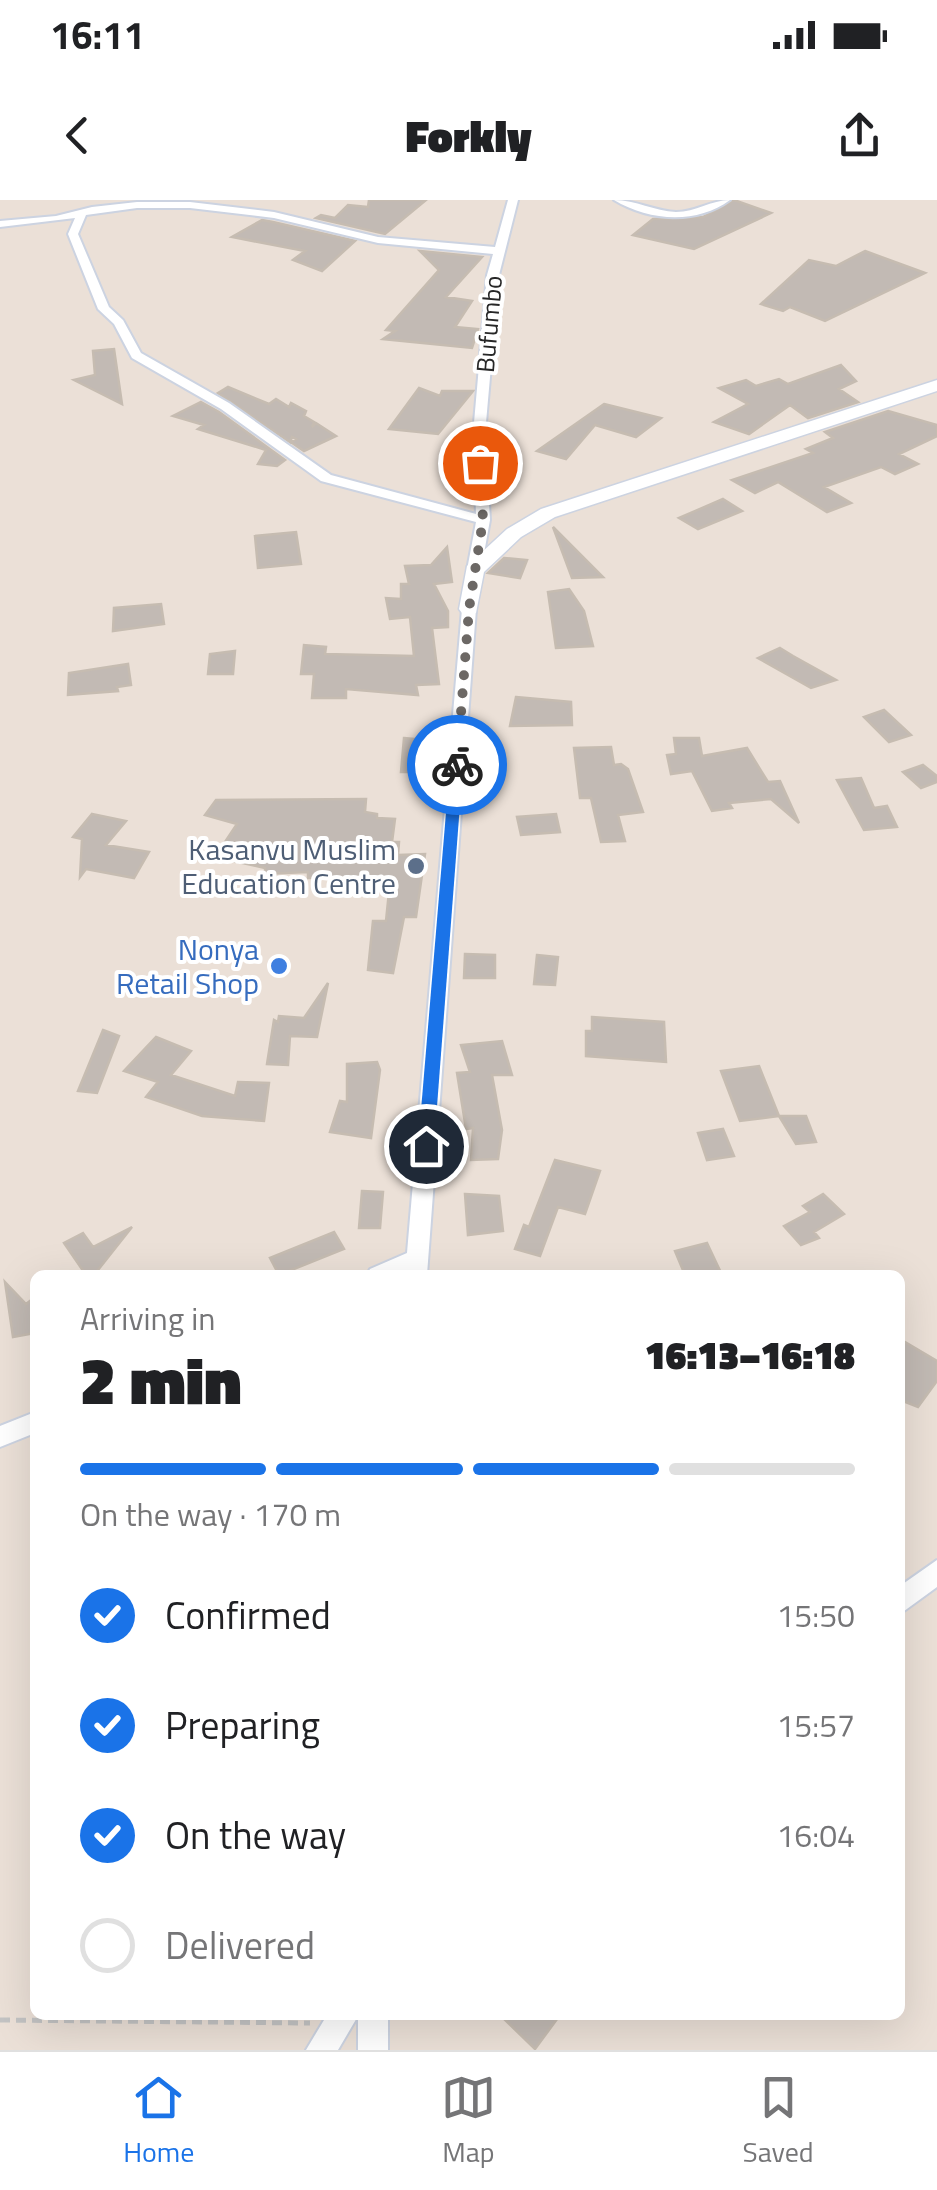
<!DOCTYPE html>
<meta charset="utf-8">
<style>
body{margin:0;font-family:"Titillium Web",sans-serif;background:#f6f6f6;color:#202124;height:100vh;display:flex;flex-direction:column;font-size:38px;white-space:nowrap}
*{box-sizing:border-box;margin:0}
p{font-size:32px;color:#757577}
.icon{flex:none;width:55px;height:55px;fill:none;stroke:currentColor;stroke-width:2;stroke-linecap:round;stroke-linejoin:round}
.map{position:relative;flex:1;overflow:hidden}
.details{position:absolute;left:30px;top:1070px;width:875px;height:750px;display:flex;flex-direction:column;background:#fff;border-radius:15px;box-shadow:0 10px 40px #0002}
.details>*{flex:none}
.pin{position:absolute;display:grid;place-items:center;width:85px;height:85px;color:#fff;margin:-42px;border:5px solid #fff;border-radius:50%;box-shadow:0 2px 10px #0007}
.courier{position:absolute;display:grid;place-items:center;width:100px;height:100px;margin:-50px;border:8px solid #1a73e8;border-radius:50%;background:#fff;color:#222;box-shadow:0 2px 12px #0007}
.summary em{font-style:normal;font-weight:800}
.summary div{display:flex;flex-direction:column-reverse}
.summary{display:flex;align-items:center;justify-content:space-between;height:170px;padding:0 50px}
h1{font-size:65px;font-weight:800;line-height:75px}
.bar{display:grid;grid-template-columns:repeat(4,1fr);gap:15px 10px;align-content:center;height:120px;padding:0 50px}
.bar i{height:12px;border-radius:8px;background:#e0e0e0}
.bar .selected{background:#1a73e8}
.bar p{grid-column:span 4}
ol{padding:0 50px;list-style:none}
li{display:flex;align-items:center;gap:30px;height:110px}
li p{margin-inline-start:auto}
li .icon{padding:10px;border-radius:50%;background:#1a73e8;color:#fff;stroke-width:4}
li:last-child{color:#757577}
li i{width:55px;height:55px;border:5px solid #e0e0e0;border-radius:50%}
.status{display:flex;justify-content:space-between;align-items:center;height:70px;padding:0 50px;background:#fff;direction:ltr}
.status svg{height:28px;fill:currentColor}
header{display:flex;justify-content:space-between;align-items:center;height:130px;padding:0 50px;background:#fff;font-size:45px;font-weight:800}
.tab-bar{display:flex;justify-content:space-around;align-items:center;height:140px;border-top:2px solid #e0e0e0;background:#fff;font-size:28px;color:#757577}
.tab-bar a{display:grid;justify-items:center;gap:5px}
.tab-bar .selected{color:#1a73e8}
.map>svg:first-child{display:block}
</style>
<div class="status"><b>16:11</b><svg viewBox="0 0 49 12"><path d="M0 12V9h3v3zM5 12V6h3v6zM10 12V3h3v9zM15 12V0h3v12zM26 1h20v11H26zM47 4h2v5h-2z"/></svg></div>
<header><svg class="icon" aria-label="back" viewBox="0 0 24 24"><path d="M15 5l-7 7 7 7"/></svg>Forkly<svg class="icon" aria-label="share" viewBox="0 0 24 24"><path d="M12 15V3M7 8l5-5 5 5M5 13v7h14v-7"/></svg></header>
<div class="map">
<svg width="937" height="1850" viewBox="0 0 937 1850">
<rect width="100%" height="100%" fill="#ebe0d7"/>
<!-- building -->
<path fill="#c2bab4" stroke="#c6bcb1" stroke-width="2.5" d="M369,0H426L385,34L316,18L321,15L335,18L348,5L368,7Z
M734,0L771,13L694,49L633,35L653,19L703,17Z
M262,20L273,22L355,41L322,71L293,60L305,51L232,37Z
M420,51L482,57L446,97L472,101L455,127L478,129L472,148L383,139L395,131L386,130L439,70Z
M865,51L925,73L825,121L790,107L783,111L761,104L809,60L836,66Z
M114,149L122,204L74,180L95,175L93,151Z
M841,165L856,181L839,189L858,202L808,218L790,205L749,234L714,222L748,204L719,188L746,180L756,186L779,179L788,184Z
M228,187L269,204L276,199L289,207L291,203L306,211L304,216L314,222L312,227L316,223L336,236L304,251L291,242L296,239L292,237L290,242L218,193Z
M419,188L440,196L442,191H473L438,234L389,229Z
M201,202L219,212L285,260L277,266L258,264L266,250L198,229L204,225L173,216Z
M604,204L661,218L636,237L595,225L566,259L537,251Z
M888,211L937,225V236L899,254L918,264L895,274L881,267L824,287L851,303L827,312L778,282L755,293L732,280L813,253L806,249L833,238L825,232Z
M723,299L742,311L698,329L679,318Z
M553,327L603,377L572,378Z
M296,332L301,364L258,368L255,336Z
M447,347L452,382L434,384L448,411V427L432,428L439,484L416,485L418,495L346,489V498H312L314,474H301L304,445L326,447L325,454L414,456L410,417L390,419L386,398L401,399V384H409L405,366L431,365Z
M504,358L527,360L520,378L488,373Z
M569,389L584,411L593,446L556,448L548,392Z
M161,404L164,424L113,431L114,408Z
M780,448L793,456L836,480L811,488L758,458Z
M235,451L233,474H208L210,454Z
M128,464L131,485L117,487L118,491L68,495L69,473Z
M516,497L571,502L572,525L510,526Z
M884,510L911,535L889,542L864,517Z
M404,538L437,541L431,572H401Z
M674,538H699L702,556L747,548L768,582L780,581L799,623L771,599L729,603L732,608L712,611L692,571L671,574L667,555L676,554Z
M611,547L614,565L621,564L628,569L643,612L618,615L625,641L601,642L591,598H580L574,548Z
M923,565L937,576V582L921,588L903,572Z
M861,578L874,608L887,606L897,627L864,630L837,580Z
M366,599L365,612L377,614V618L395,619L392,642H399L398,655L425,654L416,717H404L393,773L368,770L373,721H386L390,682H370L371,678H308V672L265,674V668L215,657L237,624L205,615L216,600Z
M92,614L126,621L106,645L149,652L134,678L86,669L80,677L82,639L73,637Z
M556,614L560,632L521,635L517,617Z
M465,754L495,755V778H464Z
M537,755L558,757L555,785L534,784Z
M328,783L317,837L290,836L288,865L267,864L274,820L278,822L279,816L304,818Z
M592,817L664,822L666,862L586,856V831H592Z
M103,830L119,836L97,893L78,891Z
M156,837L191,851L171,875L235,896L238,882L269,883L264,921L202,916L146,897L158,882L124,871Z
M502,841L512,875H492L502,930L498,959L471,960L473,928L466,929L457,873L470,872L461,845Z
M377,862L380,870L371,938L330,932L340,901L347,902V864Z
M759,866L779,916L740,921L721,871Z
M779,916H806L816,942L796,944Z
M723,929L734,956L707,960L698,933Z
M555,960L600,971L585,1014L558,1007L540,1056L515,1049L524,1025L529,1027Z
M362,991L383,992L380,1028H359Z
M465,994L499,996L503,1031L468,1035Z
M823,994L844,1014L814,1032L819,1038L801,1045L784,1026L810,1012L803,1006Z
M132,1027L94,1075H86L64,1043L83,1033L93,1047Z
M334,1032L344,1049L279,1075L270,1058Z
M707,1043L722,1075H685L675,1051Z
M5,1082L26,1104L35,1097V1133L13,1137Z
M900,1139L937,1161V1181L918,1207L900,1200Z
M500,1815H560L535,1849Z"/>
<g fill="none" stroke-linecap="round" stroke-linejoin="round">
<defs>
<path id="street" d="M508,0H518L499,75L485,234L490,320L481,370L474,374L467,370L476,322L321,281L221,209L132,158L114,124L98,109L68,34L75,18L0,27V21L56,16L92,7L137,2H190L274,12L378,37L495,47ZM137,8H190L274,18L378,43L493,54L487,75L473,234L476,314L331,275L229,203L141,153L123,120L109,107L78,34L86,15Z
M614,0C636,0 654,11 676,12C696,12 711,0 730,0C696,25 649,21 614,0Z
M469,405L476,409L427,1075H367L370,1069L407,1053L462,409Z
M35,1212V1233L0,1247V1226Z
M937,1360V1387L900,1414V1386Z
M327,1815H388V1850H358V1816L338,1850H306Z"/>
<path id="secondary" d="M937,180V191L555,317L521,337L484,372L476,413H462L459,409L467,366L507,329L541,309Z"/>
</defs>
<!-- street casing -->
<use href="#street" stroke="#ccd3e1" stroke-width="4"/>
<!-- secondary casing -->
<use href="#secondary" stroke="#ccd3e1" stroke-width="3"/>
<!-- path -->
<path stroke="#c3c3c3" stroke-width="5" stroke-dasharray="10 6" stroke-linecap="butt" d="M0,1820L310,1823"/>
<!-- street -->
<use href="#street" fill="#fff" fill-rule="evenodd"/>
<!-- secondary -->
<use href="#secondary" fill="#fff" fill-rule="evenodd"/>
</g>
<!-- route -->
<path fill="#1a73e8" d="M457,560L463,565L434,946L426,952L418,946L450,565Z"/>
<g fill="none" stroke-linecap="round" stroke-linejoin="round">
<!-- done -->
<path stroke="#6c6865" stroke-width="10" stroke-dasharray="0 18" d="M457,565L469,409L483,320L480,263"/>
</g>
<!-- markers -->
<circle fill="#5c6f8a" stroke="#fff" stroke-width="4" cx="416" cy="666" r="10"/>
<circle fill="#3f7fe0" stroke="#fff" stroke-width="4" cx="279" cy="766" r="10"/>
<g text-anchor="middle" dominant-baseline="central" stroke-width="8" stroke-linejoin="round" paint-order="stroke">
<!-- far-street labels -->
<g font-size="25" fill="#272727" stroke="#fff">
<text transform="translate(489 124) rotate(-85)">Bufumbo</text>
</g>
<!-- service labels -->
<g font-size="30" fill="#4e5e75" stroke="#fff" text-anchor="end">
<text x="396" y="649">Kasanvu Muslim<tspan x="396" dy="34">Education Centre</tspan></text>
</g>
<!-- shop labels -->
<g font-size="30" fill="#366cbe" stroke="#fff" text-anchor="end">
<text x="259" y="749">Nonya<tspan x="259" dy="34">Retail Shop</tspan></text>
</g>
</g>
</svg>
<div class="pin" style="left:480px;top:263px;background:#ea580c"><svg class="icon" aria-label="bag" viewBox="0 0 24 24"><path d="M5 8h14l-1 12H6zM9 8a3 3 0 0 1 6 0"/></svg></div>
<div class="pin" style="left:426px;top:946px;background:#1f2937"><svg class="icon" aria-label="home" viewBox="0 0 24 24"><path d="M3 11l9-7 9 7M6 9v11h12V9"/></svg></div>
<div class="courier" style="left:457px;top:565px"><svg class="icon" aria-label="bike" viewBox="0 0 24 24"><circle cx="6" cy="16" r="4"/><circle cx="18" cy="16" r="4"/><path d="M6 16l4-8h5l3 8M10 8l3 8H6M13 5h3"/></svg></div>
<section class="details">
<div class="summary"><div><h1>2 min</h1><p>Arriving in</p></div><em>16:13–16:18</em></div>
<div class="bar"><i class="selected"></i><i class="selected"></i><i class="selected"></i><i></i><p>On the way · 170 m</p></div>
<ol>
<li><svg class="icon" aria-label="check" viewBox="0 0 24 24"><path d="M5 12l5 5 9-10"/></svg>Confirmed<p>15:50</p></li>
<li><svg class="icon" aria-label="check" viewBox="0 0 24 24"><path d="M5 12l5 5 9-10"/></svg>Preparing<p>15:57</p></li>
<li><svg class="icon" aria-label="check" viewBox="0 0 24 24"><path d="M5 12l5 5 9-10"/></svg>On the way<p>16:04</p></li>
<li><i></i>Delivered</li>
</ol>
</section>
</div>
<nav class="tab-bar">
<a class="selected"><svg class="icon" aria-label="home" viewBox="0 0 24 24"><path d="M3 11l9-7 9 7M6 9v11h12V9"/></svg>Home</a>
<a><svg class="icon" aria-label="map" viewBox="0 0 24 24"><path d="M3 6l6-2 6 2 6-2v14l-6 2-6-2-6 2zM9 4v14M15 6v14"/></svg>Map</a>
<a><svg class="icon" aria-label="saved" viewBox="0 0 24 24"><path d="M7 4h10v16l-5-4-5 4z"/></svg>Saved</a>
</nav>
